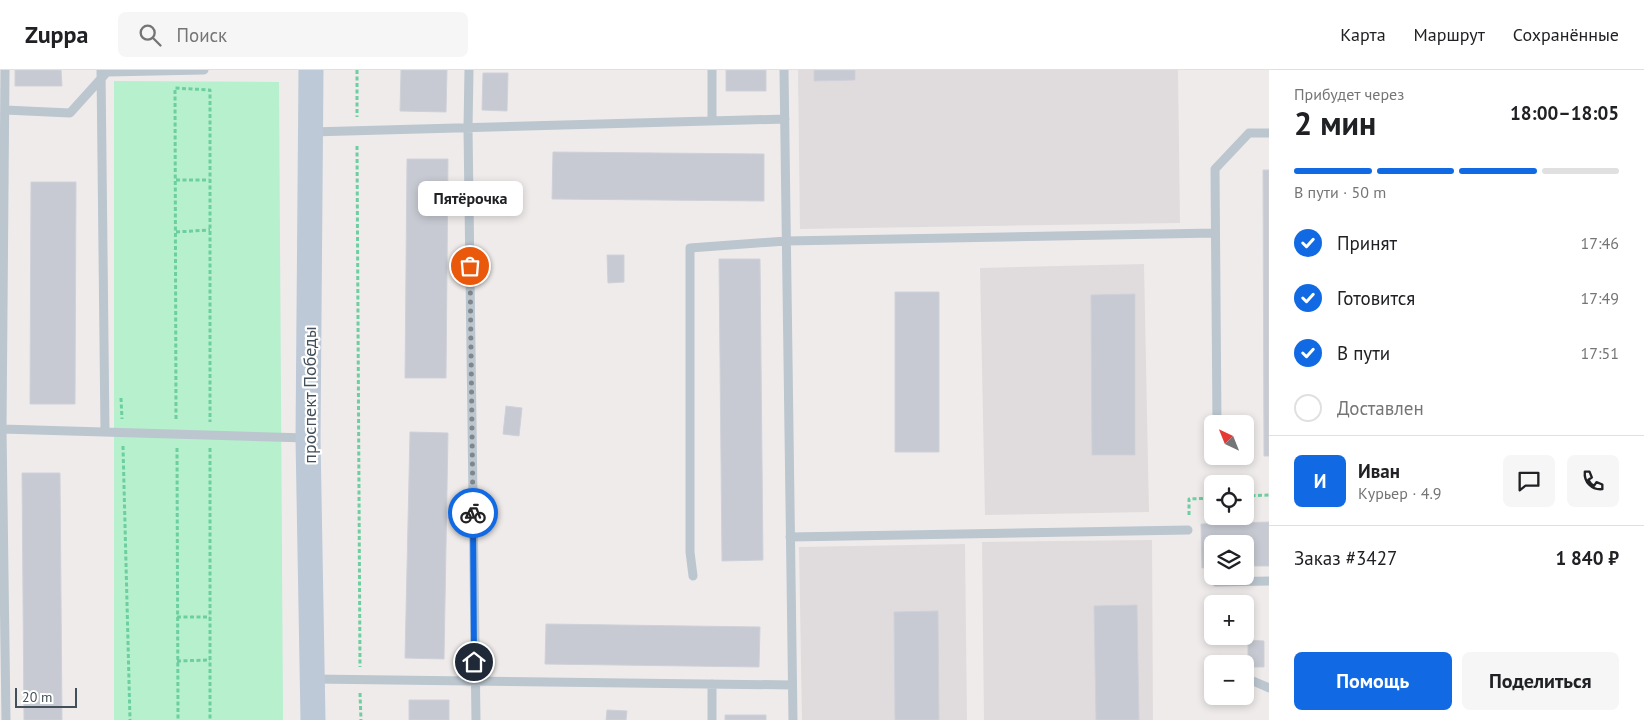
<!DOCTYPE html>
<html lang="ru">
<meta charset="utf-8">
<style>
body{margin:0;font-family:"PT Sans",sans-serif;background:#f6f6f6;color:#202124;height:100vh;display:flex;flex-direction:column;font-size:19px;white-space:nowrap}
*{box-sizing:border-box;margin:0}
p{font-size:16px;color:#757577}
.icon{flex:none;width:28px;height:28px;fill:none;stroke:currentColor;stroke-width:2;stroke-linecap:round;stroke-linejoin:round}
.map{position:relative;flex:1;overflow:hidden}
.side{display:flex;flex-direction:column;background:#fff;width:375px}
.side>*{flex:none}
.needle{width:32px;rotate:317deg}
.fabs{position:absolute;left:1204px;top:345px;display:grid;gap:10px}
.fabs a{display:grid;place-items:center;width:50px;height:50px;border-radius:8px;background:#fff;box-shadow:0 2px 8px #0003;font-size:25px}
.scale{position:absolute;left:15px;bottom:12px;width:62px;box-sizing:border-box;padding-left:5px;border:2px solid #434f59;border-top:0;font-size:14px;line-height:18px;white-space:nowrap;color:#434f59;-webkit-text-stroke:4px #fff;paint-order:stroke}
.pin{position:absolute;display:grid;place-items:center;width:42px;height:42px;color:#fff;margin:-21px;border:2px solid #fff;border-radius:50%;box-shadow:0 1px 5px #0007}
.courier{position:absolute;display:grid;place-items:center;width:50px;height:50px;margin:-25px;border:4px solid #116ae3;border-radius:50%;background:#fff;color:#222;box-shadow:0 1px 6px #0007}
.bubble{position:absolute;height:35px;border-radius:8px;background:#fff;box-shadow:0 2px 8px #0003;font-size:16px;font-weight:600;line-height:35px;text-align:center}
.summary em{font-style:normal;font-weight:600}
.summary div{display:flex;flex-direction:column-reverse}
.summary{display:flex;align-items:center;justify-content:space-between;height:85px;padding:0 25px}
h1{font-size:32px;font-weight:600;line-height:38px}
.bar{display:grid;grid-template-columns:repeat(4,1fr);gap:8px 5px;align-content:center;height:60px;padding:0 25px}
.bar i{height:6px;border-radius:4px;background:#e0e0e0}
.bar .current{background:#116ae3}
.bar p{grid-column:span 4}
.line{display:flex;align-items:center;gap:12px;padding:0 25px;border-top:1px solid #e0e0e0}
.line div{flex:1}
.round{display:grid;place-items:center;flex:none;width:52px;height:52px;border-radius:8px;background:#f6f6f6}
ol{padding:0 25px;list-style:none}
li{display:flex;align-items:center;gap:15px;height:55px}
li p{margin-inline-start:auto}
li .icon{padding:5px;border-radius:50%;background:#116ae3;color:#fff;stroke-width:4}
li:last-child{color:#757577}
li i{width:28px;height:28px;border:2px solid #e0e0e0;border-radius:50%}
.cta{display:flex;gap:10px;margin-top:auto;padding:10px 25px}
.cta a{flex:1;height:58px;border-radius:8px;background:#116ae3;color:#fff;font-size:20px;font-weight:600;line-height:58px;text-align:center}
.cta a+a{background:#f6f6f6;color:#202124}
header{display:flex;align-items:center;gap:30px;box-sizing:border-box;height:70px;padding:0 25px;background:#fff;border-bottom:1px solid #e0e0e0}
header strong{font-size:24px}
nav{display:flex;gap:28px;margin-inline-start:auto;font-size:18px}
.search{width:350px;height:45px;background:#f6f6f6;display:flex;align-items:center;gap:12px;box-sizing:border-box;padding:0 18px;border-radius:8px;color:#757577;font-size:19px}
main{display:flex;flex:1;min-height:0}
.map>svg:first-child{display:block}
</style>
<header>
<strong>Zuppa</strong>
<div class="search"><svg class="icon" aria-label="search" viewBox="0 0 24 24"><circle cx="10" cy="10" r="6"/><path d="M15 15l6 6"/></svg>Поиск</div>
<nav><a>Карта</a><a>Маршрут</a><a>Сохранённые</a></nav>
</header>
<main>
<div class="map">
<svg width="1269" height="650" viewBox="0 0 1269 650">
<rect width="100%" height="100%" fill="#efebeb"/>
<!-- education -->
<path fill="#e0dcdd" d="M798,0H1178L1180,153L800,159Z
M1144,194L1149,442L985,445L980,198Z
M1152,470L1153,650H984L982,472Z
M965,474L967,650H802L799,477Z"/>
<!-- green -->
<path fill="#b6f0cd" d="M114,11L279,12L283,650H114Z"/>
<!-- building -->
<path fill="#c7cad2" stroke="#cfd1d8" d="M15,0H61L62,16H15Z
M401,0H447L446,42L400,41Z
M726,0H766V21H726Z
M814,0H855V10L814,11Z
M483,3H508L507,41L482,40Z
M553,82L764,84V131L552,129Z
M407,89H448L446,308H405Z
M1263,100H1269V386H1264Z
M31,112H76L75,334H30Z
M607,185H624V212L608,213Z
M719,189H760L763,490L722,491Z
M895,222H939V382H895Z
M1135,224V385H1092L1091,225Z
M506,336L522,338L519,366L503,364Z
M410,362L448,363L444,589L405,588Z
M22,403H60L62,650H24Z
M1269,452V496H1245V474H1212V497L1202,498L1201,454Z
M1137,535L1139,650H1096L1094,536Z
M938,541L939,650H895L894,542Z
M546,554L760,557L759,597L545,594Z
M1248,570L1264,571V597H1248Z
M409,630H449V650H409Z
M607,640L627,641L626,650H606Z
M725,645H766V650H725Z"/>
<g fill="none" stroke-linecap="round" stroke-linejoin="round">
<!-- path -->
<path stroke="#6dcfa0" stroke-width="3" stroke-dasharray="4 2.5" stroke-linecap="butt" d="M357,0V47
M357,76L360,597
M176,110H210
M176,162L210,160
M121,328L122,349
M176,349L175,18L210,20V352
M123,376L130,650
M177,378L178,650
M210,378V650
M1245,426L1269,425
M1189,445V429L1212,428
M177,547H210
M177,591L210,590
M360,623L361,650"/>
<!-- lane -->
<path stroke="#bbc6cf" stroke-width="9" d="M5,0L2,359L6,650
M101,0L105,362
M469,0L468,58L476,650
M784,0L793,650
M5,40L70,43L107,2L204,0
M712,51V0
M311,62L785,49
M1217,354L1215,99L1249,63H1269
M2,359L307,368
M790,467L1188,460
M693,506L690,482V178L786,171L1215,163
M1216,512L1269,511
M313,609L792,615
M1253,611L1269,618
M712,650V614"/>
<!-- secondary -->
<path stroke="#bdc9d6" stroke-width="25" d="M311,0L308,368L313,650"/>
</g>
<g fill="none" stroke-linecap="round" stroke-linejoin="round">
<!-- done -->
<path stroke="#7f868c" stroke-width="5" stroke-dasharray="0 9" d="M470,196L473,443"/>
<!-- route -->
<path stroke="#116ae3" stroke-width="6" d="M473,443L474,592"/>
</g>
<g text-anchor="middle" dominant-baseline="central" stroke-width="4.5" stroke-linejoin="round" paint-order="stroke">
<!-- street labels -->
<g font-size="18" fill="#434f59" stroke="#fff">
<text transform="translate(309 325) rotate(-90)">проспект Победы</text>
</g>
</g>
</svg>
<div class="fabs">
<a><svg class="needle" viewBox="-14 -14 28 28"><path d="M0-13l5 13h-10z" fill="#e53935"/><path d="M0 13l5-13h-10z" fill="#757577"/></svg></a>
<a><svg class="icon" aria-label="locate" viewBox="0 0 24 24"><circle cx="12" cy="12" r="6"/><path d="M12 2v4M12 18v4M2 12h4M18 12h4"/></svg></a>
<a><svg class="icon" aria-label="layers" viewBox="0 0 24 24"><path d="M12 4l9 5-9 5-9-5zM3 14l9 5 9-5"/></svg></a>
<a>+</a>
<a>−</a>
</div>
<div class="scale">20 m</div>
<div class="pin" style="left:470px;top:196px;background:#ea580c"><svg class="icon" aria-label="bag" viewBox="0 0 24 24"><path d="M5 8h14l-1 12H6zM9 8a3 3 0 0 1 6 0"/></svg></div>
<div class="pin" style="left:474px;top:592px;background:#1f2937"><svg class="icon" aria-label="home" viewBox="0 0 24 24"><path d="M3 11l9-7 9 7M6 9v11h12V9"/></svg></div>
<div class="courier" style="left:473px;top:443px"><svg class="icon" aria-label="bike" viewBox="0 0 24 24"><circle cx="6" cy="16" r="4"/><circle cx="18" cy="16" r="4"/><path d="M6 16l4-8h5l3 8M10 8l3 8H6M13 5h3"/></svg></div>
<div class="bubble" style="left:418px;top:111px;width:105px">Пятёрочка</div>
</div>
<section class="side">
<div class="summary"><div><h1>2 мин</h1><p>Прибудет через</p></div><em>18:00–18:05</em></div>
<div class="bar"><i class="current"></i><i class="current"></i><i class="current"></i><i></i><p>В пути · 50 m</p></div>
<ol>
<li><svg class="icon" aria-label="check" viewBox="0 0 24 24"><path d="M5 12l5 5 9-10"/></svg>Принят<p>17:46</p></li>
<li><svg class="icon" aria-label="check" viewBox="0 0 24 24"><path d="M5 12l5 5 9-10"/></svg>Готовится<p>17:49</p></li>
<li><svg class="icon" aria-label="check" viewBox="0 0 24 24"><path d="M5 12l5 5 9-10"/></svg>В пути<p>17:51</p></li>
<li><i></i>Доставлен</li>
</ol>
<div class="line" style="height:90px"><b class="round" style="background:#116ae3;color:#fff">И</b><div><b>Иван</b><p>Курьер · 4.9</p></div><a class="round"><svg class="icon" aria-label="chat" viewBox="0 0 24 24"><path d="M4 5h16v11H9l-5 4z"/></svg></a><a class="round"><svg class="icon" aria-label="phone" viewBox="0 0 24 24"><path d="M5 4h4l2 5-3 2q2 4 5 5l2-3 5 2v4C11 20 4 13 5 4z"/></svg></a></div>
<div class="line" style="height:65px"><div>Заказ #3427</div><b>1 840 ₽</b></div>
<div class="cta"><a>Помощь</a><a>Поделиться</a></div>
</section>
</main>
